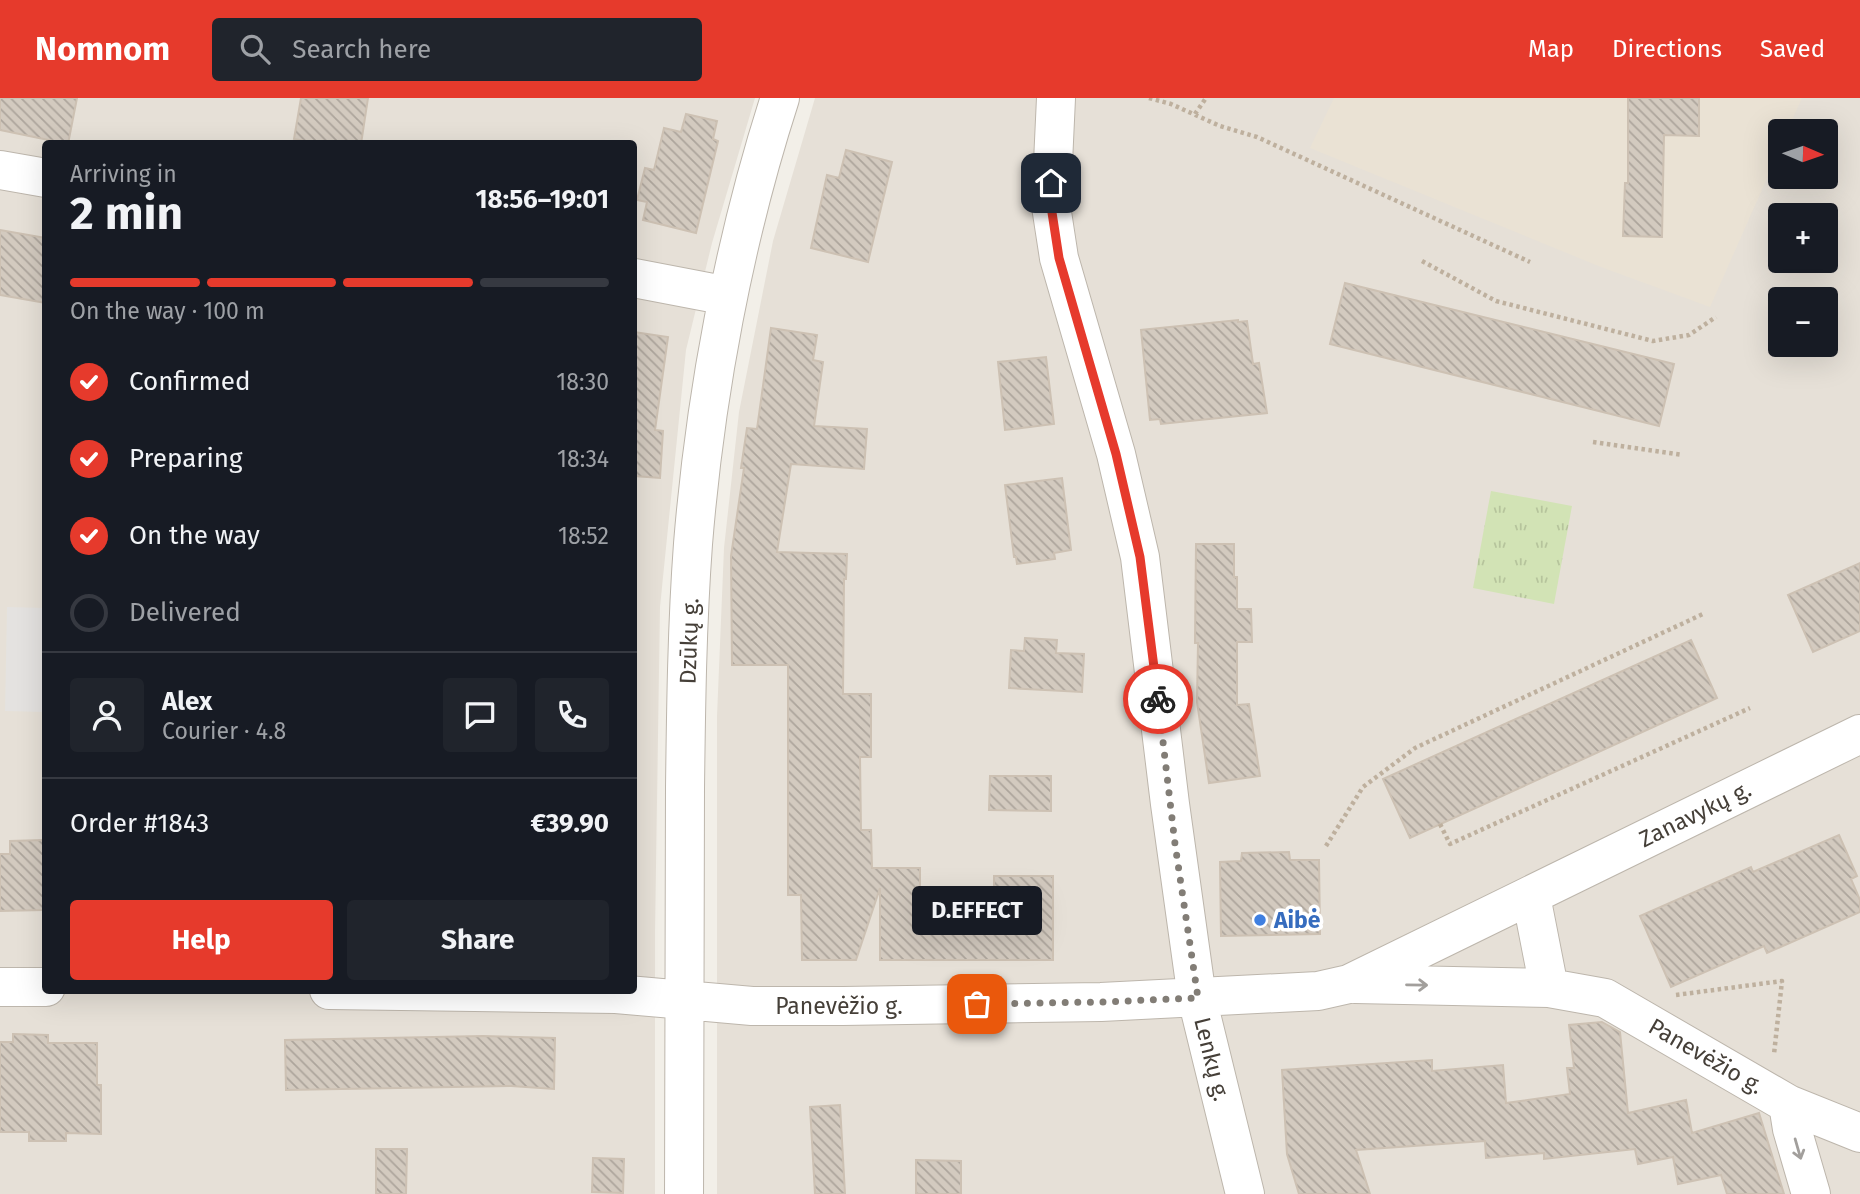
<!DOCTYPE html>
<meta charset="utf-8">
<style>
body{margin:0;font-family:"Fira Sans",sans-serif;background:#20242c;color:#f1f3f6;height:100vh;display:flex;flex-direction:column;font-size:26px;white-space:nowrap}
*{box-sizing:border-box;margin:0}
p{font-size:23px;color:#9ea1a6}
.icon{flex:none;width:38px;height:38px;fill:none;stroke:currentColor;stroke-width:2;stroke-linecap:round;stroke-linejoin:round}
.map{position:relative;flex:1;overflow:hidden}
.panel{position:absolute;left:42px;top:42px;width:595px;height:854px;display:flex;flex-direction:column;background:#171b24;border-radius:7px;box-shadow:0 7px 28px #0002}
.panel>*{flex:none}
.needle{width:46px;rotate:92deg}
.tools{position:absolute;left:1768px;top:21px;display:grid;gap:14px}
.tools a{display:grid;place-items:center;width:70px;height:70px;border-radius:7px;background:#171b24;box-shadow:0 7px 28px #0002;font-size:35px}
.pin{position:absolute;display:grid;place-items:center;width:60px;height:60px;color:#fff;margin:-30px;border-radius:14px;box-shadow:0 4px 10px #0006}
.courier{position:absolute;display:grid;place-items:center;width:70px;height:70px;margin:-35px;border:5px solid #e63a2c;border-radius:50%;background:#fff;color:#222;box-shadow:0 2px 9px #0007}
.bubble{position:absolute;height:49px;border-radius:7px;background:#171b24;box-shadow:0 7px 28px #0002;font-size:23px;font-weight:700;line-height:49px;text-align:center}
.summary em{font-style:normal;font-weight:700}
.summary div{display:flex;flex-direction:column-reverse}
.summary{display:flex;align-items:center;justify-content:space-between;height:119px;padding:0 28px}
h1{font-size:46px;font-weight:700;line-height:52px}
.bar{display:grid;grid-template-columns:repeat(4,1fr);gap:10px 7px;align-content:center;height:84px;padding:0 28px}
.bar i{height:9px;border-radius:5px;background:#363941}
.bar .current{background:#e63a2c}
.bar p{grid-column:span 4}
.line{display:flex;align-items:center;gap:18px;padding:0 28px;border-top:2px solid #363941}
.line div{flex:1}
.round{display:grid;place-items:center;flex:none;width:74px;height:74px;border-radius:7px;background:#20242c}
ol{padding:0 28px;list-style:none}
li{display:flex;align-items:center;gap:21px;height:77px}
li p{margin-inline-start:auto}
li .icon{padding:7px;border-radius:50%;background:#e63a2c;color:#fff;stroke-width:4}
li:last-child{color:#9ea1a6}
li i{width:38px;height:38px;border:4px solid #363941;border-radius:50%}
.action{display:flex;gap:14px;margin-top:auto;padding:14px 28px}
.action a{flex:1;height:80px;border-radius:7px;background:#e63a2c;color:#fff;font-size:28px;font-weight:700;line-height:80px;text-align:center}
.action a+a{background:#20242c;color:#f1f3f6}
header{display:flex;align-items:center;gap:42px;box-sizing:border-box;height:98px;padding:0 35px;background:#e63a2c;color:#fff}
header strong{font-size:33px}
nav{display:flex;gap:38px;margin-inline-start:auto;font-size:24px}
.search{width:490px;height:63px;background:#20242c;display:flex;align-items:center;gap:18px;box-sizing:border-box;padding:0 24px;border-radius:7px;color:#9ea1a6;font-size:26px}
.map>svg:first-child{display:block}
</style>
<header>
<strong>Nomnom</strong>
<div class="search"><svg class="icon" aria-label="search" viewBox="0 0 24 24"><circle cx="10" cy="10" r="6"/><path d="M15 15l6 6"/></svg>Search here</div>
<nav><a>Map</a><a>Directions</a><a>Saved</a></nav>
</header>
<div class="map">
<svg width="1860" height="1096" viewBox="0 0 1860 1096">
<defs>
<pattern id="park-tufts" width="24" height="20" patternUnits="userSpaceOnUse" patternTransform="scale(1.75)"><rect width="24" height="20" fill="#d2e3b5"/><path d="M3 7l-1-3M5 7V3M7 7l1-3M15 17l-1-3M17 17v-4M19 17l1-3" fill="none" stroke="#b6c49c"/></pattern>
<pattern id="building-back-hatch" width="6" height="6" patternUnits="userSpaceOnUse" patternTransform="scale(1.75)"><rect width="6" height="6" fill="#d3cabf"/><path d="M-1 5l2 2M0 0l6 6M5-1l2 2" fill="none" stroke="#ada59c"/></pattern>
</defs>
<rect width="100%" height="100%" fill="#f2efe8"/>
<!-- residential -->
<path fill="#e6e0d7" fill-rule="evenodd" d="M0,0H755L712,145L686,252L660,509L655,833V1096H0ZM46,46H634V892H46Z
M815,0H1860V1096H717V618L724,450L739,314L773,143ZM1780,33H1825V79H1780ZM1780,117H1825V163H1780ZM1780,201H1825V247H1780Z"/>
<!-- education -->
<path fill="#eae2d4" d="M1334,0H1802L1787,33H1780V51L1710,209L1601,169L1310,50Z"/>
<!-- park -->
<path fill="url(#park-tufts)" d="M1491,393L1572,408L1554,506L1473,490Z"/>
<!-- parking -->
<path fill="#e4e2e0" d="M7,509L45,510V614L5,613Z"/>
<!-- building -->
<path fill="url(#building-back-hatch)" stroke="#cdc1b3" stroke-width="2" d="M0,0H77L68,46L0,32Z
M301,0H368L361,46H320L294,41Z
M1628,0H1699V38L1664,37L1662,139L1623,138L1625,85H1628Z
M686,16L717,23L713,41L718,43L696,135L643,122L647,104L637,102L645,70L654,72L664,30L681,34Z
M846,52L892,64L868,164L811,150L827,77L839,80Z
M0,132L46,140V205L0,197Z
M1345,185L1674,266L1659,328L1330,246Z
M1238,222V224L1247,223L1253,266L1259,265L1267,315L1161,326L1160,321L1150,322L1141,232Z
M771,230L817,237L813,262L823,264L814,328L867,331L864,371L791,366L777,454L847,456L846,481H844L843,596H871V659H860L861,732H871L872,770H920V790L994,789V778H1053V862H880V790L856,862H802L801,797H788V567H732L731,458L744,370H741L747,330L757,331Z
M634,234L668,239L655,332L663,333L660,380L634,378Z
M1046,259L1054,326L1005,332L998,264Z
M1062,380L1071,452L1054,455L1055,461L1017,466L1016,459H1014L1005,387Z
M1196,446H1234V479H1237V511H1251L1252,544H1237V607L1249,606L1260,678L1209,685L1197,604L1198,545H1195Z
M1860,465V533L1813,554L1788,497Z
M1025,540L1057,542L1056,555L1084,556L1082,594L1009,590L1011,552L1024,553Z
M1691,542L1717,600L1410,740L1383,681Z
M990,678H1051V713L989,712Z
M1839,737L1857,778L1851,781L1860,802V814L1767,855L1764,848L1671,889L1640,818L1751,769L1753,774Z
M43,742V812L0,813V756H10V743Z
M1289,754L1290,762H1319L1320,836L1221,838L1220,764L1241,763L1242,755Z
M1602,924L1620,934L1628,1015L1686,1002L1692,1035L1759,1015L1784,1096H1727L1721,1077L1678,1086L1673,1059L1638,1066L1635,1051L1544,1061V1055L1486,1060L1485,1043L1356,1052L1370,1096H1299L1287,1056L1282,972L1432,962V973L1503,967L1506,1005L1570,996L1567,970H1574L1569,927Z
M13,936L48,937V945H97V987H101V1036L66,1035V1043H29V1034H0V944H13Z
M483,938L555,940L554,991L511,988L286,992L285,942Z
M840,1007L845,1096H815L810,1009Z
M376,1051H407L406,1096H376Z
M593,1060L624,1061L623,1095L592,1094Z
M916,1062L961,1063V1096H916Z"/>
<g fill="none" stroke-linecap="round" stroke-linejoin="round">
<defs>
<path id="minor" d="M1056,0L1051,108L1059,160L1116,356L1140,459L1170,706L1197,900L1245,1096
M0,72L46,80
M634,180L728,198
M1531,798L1549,890
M1355,886L1549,890L1605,900L1788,1006L1860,1035
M0,889H46
M329,892L616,896L752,908H843L1101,904L1318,893L1349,886L1860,636
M1788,1006L1792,1031L1811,1096
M684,1096C685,961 684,826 685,690C686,609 687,527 693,446C705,298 734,142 780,0"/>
</defs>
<!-- minor casing -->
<use href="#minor" stroke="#bdb6ac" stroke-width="40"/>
<!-- path -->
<path stroke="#beb09e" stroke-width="4.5" stroke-dasharray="3.5 3.5" stroke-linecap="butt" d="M1149,0L1171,6L1220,28L1257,39L1530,164
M1195,16L1206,0
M1422,163L1496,203L1653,243L1689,237L1716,219
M1593,344L1683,357
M1440,726L1450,746L1750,610
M1326,748L1363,689L1415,650L1703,516
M1676,897L1782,883L1774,956"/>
<!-- minor -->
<use href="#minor" stroke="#fff" stroke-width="38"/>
</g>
<!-- one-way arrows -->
<defs><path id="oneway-shaft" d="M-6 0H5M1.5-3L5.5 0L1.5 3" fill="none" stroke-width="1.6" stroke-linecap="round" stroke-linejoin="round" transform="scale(1.75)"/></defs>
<g stroke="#a29f9c">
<use href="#oneway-shaft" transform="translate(1417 887) rotate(1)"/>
<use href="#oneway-shaft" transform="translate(1798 1051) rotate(74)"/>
</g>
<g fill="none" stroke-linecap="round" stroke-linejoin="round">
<!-- done -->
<path stroke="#827d76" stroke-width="7" stroke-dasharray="0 12.6" d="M977,906L1101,904L1198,900L1175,746L1158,601"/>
<!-- route -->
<path stroke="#e63a2c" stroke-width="9" d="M1051,85V108L1059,160L1116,356L1140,459L1158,601"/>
</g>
<!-- markers -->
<circle fill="#3f7fe0" stroke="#fff" stroke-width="2.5" cx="1260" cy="822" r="7"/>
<g text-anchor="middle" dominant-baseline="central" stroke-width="7" stroke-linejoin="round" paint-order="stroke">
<!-- street labels -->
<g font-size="23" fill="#453f38" stroke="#fff">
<text transform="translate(689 543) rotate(-88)">Dzūkų g.</text>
<text transform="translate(1695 716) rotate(-26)">Zanavykų g.</text>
<text x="839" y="908">Panevėžio g.</text>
<text transform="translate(1706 958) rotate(30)">Panevėžio g.</text>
<text transform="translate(1212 961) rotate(76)">Lenkų g.</text>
</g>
<!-- shop labels -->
<g font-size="23" font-weight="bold" fill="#366cbe" stroke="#fff" text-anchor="start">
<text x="1274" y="822">Aibė</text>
</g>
</g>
</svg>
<div class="tools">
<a><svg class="needle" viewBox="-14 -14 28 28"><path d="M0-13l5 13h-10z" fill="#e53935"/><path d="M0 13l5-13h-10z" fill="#9ea1a6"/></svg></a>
<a>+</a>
<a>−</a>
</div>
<div class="pin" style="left:977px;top:906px;background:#ea580c"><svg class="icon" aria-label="bag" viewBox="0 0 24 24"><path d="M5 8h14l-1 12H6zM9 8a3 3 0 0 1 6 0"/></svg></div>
<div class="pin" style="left:1051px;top:85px;background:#1f2937"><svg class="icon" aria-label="home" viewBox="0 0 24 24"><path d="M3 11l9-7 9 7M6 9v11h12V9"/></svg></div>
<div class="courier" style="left:1158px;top:601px"><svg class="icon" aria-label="bike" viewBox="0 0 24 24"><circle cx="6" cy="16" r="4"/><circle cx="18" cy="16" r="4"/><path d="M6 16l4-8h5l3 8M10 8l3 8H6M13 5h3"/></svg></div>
<div class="bubble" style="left:912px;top:788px;width:130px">D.EFFECT</div>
<section class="panel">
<div class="summary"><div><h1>2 min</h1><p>Arriving in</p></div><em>18:56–19:01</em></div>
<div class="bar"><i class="current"></i><i class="current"></i><i class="current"></i><i></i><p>On the way · 100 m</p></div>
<ol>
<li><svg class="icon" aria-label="check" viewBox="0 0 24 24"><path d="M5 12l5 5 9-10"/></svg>Confirmed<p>18:30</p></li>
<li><svg class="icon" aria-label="check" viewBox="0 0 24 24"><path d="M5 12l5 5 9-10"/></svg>Preparing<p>18:34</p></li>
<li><svg class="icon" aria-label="check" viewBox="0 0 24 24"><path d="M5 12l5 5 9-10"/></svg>On the way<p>18:52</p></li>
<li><i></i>Delivered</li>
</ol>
<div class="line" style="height:126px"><a class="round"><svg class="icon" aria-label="person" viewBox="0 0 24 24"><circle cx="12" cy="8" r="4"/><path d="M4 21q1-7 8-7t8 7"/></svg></a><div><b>Alex</b><p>Courier · 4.8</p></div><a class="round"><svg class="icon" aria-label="chat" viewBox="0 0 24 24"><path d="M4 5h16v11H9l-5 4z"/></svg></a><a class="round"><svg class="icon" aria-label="phone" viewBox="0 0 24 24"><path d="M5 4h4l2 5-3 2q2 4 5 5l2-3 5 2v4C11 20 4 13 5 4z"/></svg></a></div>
<div class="line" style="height:91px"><div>Order #1843</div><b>€39.90</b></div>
<div class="action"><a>Help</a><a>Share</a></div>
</section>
</div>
